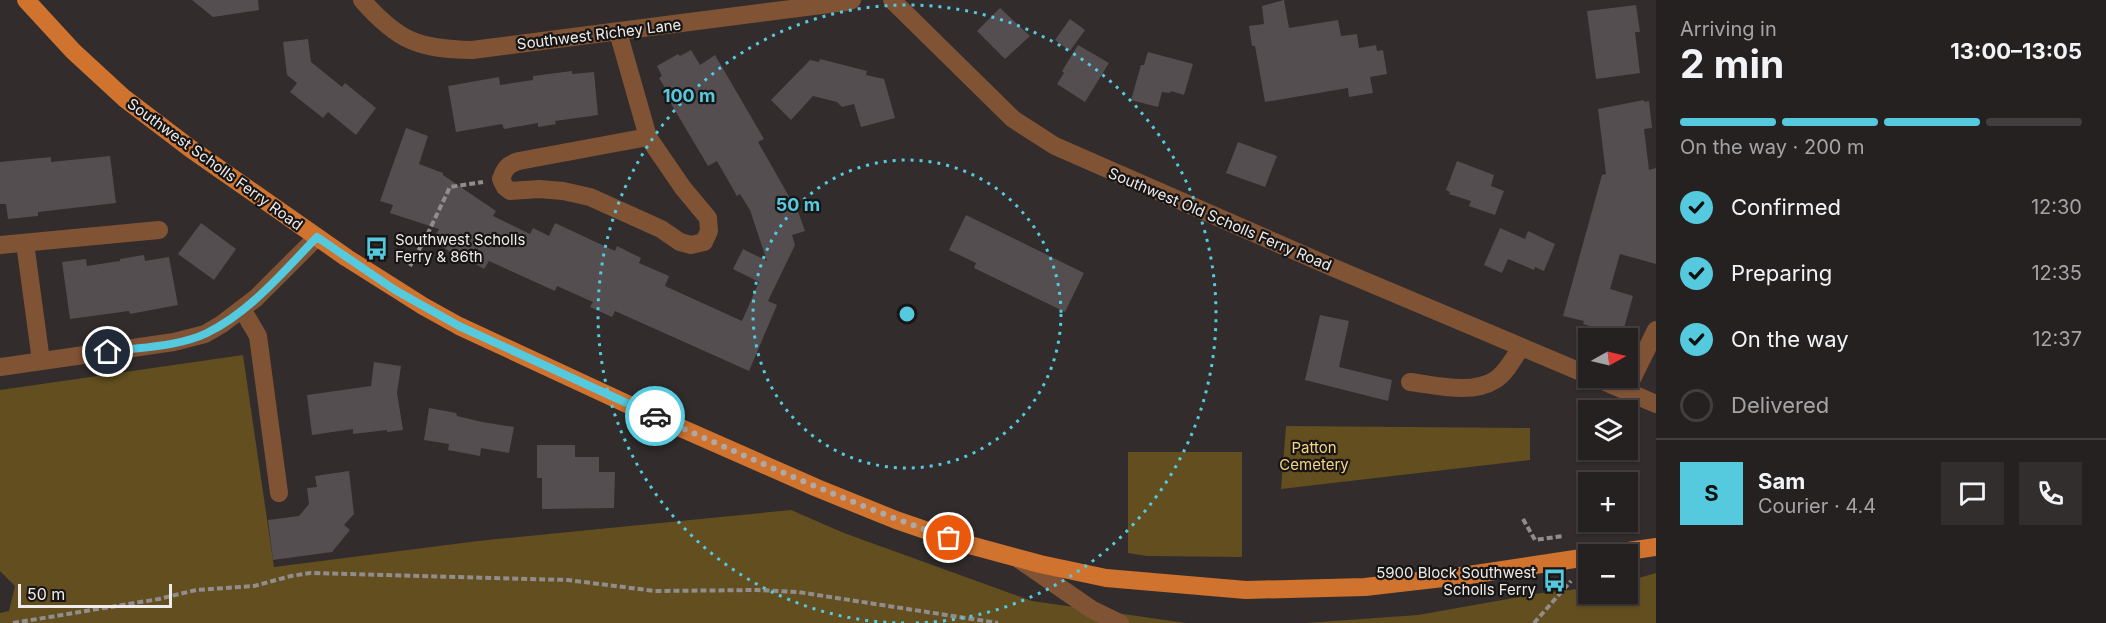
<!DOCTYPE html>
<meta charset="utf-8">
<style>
body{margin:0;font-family:Inter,sans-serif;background:#322e2e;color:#f1f3f6;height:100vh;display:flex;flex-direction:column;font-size:22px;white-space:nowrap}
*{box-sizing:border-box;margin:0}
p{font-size:20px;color:#a4a3a5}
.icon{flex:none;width:33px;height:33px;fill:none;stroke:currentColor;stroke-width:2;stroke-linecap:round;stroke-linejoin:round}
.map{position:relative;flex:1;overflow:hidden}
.details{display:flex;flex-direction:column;background:#262121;width:450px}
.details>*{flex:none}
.needle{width:39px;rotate:82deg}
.buttons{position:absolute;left:1578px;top:328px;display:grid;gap:12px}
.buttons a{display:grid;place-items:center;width:60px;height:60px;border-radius:0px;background:#262121;box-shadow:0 2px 4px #0004,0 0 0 2px #423e3f;font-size:30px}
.scale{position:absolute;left:18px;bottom:15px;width:154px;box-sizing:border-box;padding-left:6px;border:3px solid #efeceb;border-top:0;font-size:16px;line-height:21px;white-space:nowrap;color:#efeceb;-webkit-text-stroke:4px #181515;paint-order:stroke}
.pin{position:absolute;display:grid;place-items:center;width:51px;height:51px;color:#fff;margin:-26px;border:3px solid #fff;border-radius:50%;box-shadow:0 2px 6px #0007}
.courier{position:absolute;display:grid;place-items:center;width:60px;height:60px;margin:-30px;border:4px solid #55cadf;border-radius:50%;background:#fff;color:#222;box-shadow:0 2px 8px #0007}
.headline em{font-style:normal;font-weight:700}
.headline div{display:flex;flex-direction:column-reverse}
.headline{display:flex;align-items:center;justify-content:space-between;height:102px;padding:0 24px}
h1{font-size:39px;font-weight:700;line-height:45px}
.bar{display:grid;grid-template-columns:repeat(4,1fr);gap:9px 6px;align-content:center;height:72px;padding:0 24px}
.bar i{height:8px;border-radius:4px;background:#423e3f}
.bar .selected{background:#55cadf}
.bar p{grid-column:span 4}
.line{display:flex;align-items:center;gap:15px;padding:0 24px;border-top:2px solid #423e3f}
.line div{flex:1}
.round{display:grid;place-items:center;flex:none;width:63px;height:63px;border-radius:0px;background:#322e2e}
ol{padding:0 24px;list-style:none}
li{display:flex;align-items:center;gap:18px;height:66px}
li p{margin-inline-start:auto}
li .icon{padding:6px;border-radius:50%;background:#55cadf;color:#111;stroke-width:4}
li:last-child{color:#a4a3a5}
li i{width:33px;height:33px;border:3px solid #423e3f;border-radius:50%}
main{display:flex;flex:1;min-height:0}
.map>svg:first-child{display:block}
</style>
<main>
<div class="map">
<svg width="1656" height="623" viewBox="0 0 1656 623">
<rect width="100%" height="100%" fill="#322c2c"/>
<!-- green -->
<path fill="#624e1f" d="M243,355L274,567L478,541L791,510L844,533L1032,601L1186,623H0V613L9,611L15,586L0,571V390Z
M1286,426L1530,428V460L1281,489Z
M1128,452H1242V557L1147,556L1128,553Z
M1656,573V623H1305L1418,615L1541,593L1588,588V594H1628V581Z"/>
<!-- building -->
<path fill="#544e51" d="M192,0H258L259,10L213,17Z
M1284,0L1289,28L1338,20L1341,36L1357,34L1359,48L1376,45L1377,51L1383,50L1387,74L1370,77L1373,93L1349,97L1348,88L1265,102L1255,46H1252L1249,26L1264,24L1262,6Z
M1636,5L1640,32H1635L1640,73L1596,79L1587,11Z
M1000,8L1030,36L1005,59L977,31Z
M1070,19L1085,30L1070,51L1055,40Z
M308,39L311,62L342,87L345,83L376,108L356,135L328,112L323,118L290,92L297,83L287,75L283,42Z
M1078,45L1109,63L1085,102L1057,84L1064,73L1062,71Z
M691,50L700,65L715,55L764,139L758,142L799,214L805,231L792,235L795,245L768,301L777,305L749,371L615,311L612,317L590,307L593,302L557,286L555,291L489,261L484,269L466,258L464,261L432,240L439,229L390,213L393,205L380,201L406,128L428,136L419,164L443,173V175L496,211L493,216L530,234L533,228L549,236L555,223L615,251L617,246L641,258L639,263L669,276L665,286L742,321L759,282L733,269L743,249L767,261L750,210L740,194L737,196L717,161L708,166L664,92L667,91L659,78L662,76L657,66L678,54L680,56Z
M1148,52L1193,64L1184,95L1171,91L1170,93L1162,92L1158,107L1131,100L1141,65H1144Z
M820,59L867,71L866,75L884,79L895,118L861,127L854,104L842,107L837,102L813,96L791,120L771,100L810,60L819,62Z
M572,71V74L594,72L598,115L555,121L556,124L538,127V123L504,129L502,124L456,132L448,86L499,77L500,85L533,80V76Z
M1644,100V102L1649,101L1652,128L1644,129L1649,170L1656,168V264L1620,254L1610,289L1633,296L1622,335L1583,324L1584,321L1563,316L1602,175L1606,174L1598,109Z
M1238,142L1277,156L1265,187L1226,173Z
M110,156L116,203L38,212V216L8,219L6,204H0V162L51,157V162Z
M1457,161L1494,175L1491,186L1504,191L1495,215L1469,206L1471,201L1449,194L1450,192L1446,190Z
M966,215L1084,273L1065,312L974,268L976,263L949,250Z
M201,223L236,249L214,280L178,254Z
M1500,228L1525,239L1528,231L1555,244L1544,271L1535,267L1534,270L1508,259L1502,273L1484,265Z
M144,255L145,261L169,257L178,305L130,314L129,311L70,319L62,262L86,259L87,266L120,261V259Z
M1320,315L1349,321L1339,367L1392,380L1388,401L1305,380Z
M374,362L401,366L397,393L403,430L387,432V430L353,434V429L312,435L307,395L371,386Z
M429,408L456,413L457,416L482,422L514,427L509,453L481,448L480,456L448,450L449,444L424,440Z
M537,445H575V457H599V472H615L614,508L542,509V478H537Z
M349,471L354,514L344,525L350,530L332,552L273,560L268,520L299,516L309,504L307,488L317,487L315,476Z"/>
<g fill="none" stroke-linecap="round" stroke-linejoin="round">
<!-- path -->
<path stroke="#918d8c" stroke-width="4" stroke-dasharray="6 3" stroke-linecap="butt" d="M410,266L428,233L450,187L483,182
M1523,519L1535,540L1563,536
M13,623L159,599L196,590L254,586L291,576L310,573L568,580L655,591L757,590L798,592L998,623
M1534,623L1571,581"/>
<!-- minor -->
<path stroke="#805335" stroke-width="18" d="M362,0C398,41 418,49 472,50L845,2L852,0
M892,0L1013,119L1055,146L1327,265L1588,375
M618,32L648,137L683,188L708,218L709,231L704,242L691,245L680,242L661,229L590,197L563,191L539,189L510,191L505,187L501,179C505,168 508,164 519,161L648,137
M25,243L41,361
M0,245L159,230
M242,309L258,336L279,493
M0,367L174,342L205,334L222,324L256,298L317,237
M1596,378L1656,404
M1410,382C1435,385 1472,395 1495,380C1506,373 1514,358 1521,347
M1626,391L1656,330
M1020,560L1091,609L1120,623"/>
<!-- major -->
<path stroke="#d0732e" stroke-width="18" d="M26,0L73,51L124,98L191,149L347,258L423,306L459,326L640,410L817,488L896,520L966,544L1040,564L1106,578L1246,590L1365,587L1469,575L1588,557
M1601,555L1656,547"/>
</g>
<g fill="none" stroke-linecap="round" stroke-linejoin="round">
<!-- done -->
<path stroke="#ada9a8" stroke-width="6" stroke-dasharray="0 10.8" d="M655,416C752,459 848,503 949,538"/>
<!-- route -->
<path stroke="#55cadf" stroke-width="8" d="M108,352C139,347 178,347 207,333C250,312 284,271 317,237L395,290L459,326L655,416"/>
</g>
<!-- distance rings -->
<g fill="none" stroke="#55cadf" stroke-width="3" stroke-dasharray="3 6">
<circle cx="907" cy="314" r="154"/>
<path d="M904 623A309 309 0 1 1 910 623"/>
</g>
<!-- icons -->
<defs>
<symbol id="bus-bare" viewBox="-9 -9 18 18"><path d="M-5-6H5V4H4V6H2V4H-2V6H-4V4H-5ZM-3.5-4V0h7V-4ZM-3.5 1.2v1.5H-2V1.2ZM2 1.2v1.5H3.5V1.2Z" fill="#55cadf" stroke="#181515" stroke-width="2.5" paint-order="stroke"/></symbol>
</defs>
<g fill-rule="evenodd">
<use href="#bus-bare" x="360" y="232" width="33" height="33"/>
<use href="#bus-bare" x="1538" y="564" width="33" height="33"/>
</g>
<g text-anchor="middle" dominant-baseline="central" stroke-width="4.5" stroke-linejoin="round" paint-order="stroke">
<!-- street labels -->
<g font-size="15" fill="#efeceb" stroke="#181515">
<text transform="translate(599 34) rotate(-7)">Southwest Richey Lane</text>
<text transform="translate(215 164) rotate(36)">Southwest Scholls Ferry Road</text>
<text transform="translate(1220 219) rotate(23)">Southwest Old Scholls Ferry Road</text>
</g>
<!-- poi labels -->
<g font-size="15" fill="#efeceb" stroke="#181515" text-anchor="start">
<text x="395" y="239">Southwest Scholls<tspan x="395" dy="17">Ferry &amp; 86th</tspan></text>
<text x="1536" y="572" text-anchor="end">5900 Block Southwest<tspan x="1536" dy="17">Scholls Ferry</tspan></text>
</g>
<!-- park labels -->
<g font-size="15" fill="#f7d481" stroke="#181515">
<text x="1314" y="447">Patton<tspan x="1314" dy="17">Cemetery</tspan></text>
</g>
</g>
<circle cx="907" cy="314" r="9" fill="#55cadf" stroke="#181515" stroke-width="3"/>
<g font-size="18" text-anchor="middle" font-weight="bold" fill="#55cadf" stroke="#181515" stroke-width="4.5" stroke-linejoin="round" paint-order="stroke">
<text x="689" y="102">100 m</text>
<text x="798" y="211">50 m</text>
</g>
</svg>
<div class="buttons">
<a><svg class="needle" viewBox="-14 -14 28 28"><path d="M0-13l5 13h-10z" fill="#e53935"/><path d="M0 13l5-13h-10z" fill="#a4a3a5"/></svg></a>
<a><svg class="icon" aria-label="layers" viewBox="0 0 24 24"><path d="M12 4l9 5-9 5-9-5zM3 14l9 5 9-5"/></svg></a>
<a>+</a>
<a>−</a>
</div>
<div class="scale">50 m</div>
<div class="pin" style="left:949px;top:538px;background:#ea580c"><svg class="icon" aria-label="bag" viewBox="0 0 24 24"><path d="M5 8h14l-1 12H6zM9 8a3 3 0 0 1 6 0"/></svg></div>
<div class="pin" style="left:108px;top:352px;background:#1f2937"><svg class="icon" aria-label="home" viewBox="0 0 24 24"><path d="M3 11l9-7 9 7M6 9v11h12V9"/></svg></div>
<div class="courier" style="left:655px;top:416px"><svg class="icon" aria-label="car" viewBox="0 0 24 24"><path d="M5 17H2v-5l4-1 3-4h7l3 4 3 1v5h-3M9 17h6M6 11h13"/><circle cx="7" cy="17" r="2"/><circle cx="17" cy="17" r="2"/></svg></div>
</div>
<section class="details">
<div class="headline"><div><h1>2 min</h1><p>Arriving in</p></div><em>13:00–13:05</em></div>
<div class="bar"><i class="selected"></i><i class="selected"></i><i class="selected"></i><i></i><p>On the way · 200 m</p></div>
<ol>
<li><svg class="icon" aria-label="check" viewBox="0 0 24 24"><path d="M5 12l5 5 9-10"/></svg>Confirmed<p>12:30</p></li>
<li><svg class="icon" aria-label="check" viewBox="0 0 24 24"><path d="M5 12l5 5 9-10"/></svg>Preparing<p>12:35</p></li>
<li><svg class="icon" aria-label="check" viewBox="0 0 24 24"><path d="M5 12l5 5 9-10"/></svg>On the way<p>12:37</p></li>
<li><i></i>Delivered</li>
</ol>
<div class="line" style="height:108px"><b class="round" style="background:#55cadf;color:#111">S</b><div><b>Sam</b><p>Courier · 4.4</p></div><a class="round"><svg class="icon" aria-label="chat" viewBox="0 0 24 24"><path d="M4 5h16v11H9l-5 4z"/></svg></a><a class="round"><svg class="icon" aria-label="phone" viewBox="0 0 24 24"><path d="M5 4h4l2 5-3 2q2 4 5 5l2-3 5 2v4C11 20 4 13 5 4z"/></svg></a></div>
</section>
</main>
